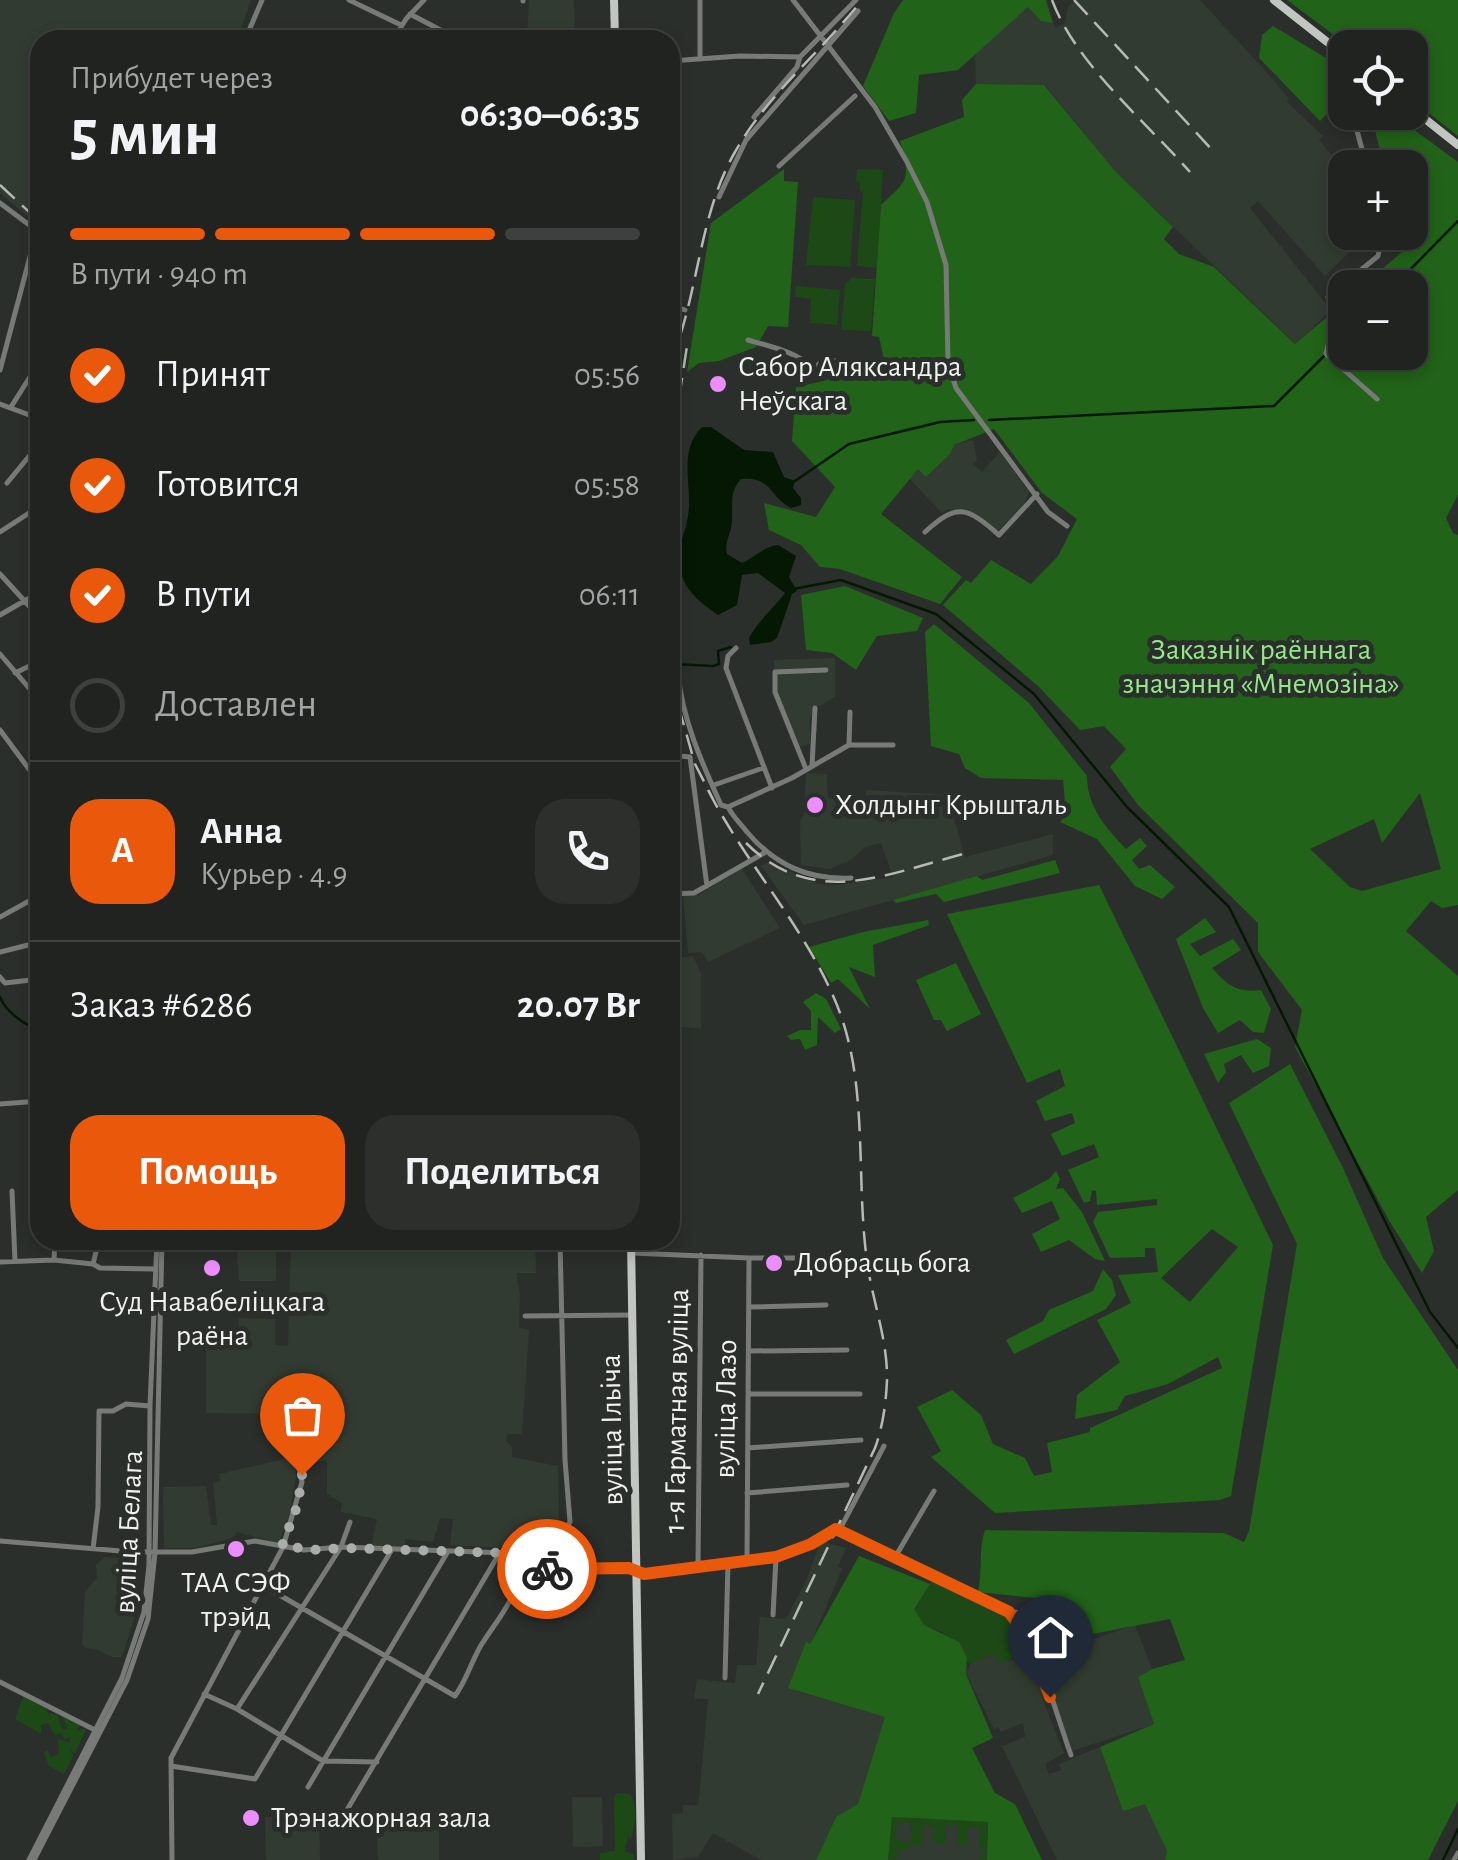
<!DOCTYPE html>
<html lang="ru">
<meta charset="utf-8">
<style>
body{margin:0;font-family:"Alegreya Sans",sans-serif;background:#2d2f2d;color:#f1f3f6;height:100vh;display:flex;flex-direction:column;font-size:38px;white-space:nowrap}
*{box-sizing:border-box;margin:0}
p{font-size:32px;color:#a2a4a5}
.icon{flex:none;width:55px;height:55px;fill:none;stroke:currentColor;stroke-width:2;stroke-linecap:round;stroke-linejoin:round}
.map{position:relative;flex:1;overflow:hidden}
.sheet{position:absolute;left:30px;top:30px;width:650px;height:1220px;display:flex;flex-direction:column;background:#202320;border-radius:30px;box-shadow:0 5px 15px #0003,0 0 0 2px #3d403e}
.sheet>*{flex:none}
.buttons{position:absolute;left:1328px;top:30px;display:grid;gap:20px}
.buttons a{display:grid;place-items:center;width:100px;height:100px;border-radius:20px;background:#202320;box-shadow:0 5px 15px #0003,0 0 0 2px #3d403e;font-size:50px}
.pin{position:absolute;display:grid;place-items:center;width:85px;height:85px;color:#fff;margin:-102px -42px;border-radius:50% 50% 50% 0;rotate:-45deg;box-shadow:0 0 10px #0007}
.pin .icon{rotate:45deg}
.courier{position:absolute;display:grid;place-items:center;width:100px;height:100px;margin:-50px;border:8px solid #ea580c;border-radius:50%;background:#fff;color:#222;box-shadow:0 2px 12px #0007}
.headline em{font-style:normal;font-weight:700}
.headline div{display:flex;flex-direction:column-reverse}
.headline{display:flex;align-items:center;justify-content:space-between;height:170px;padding:0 40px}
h1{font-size:65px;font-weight:700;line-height:75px}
.bar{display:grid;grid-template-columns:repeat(4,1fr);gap:15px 10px;align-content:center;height:120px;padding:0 40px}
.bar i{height:12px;border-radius:8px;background:#3d403e}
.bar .selected{background:#ea580c}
.bar p{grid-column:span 4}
.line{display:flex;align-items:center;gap:25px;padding:0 40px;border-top:2px solid #3d403e}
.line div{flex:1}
.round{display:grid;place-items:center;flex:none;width:105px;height:105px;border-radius:30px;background:#2d2f2d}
ol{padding:0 40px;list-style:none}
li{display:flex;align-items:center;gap:30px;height:110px}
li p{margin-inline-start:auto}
li .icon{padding:10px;border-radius:50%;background:#ea580c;color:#fff;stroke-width:4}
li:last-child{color:#a2a4a5}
li i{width:55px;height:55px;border:5px solid #3d403e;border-radius:50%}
.cta{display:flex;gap:20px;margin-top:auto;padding:20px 40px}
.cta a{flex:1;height:115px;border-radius:30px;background:#ea580c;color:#fff;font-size:40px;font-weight:700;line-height:115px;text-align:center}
.cta a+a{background:#2d2f2d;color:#f1f3f6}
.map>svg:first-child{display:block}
</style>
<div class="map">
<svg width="1458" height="1860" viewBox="0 0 1458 1860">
<rect width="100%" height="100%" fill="#2b2f2b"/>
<!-- built -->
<path fill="#323b31" d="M0,0H251L237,40H40V227L0,193Z
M529,0H574L575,29L551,30L550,40H527Z
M1076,0H1200L1272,78L1289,99L1287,102L1323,136L1319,140L1345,170V232L1369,233L1325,276L1258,201L1250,208L1331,310L1296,344L1116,172L1045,85L976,84L975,52L1028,6L1041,20L1053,23L1056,28L1065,23L1068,6Z
M973,440L977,460L974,464L982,472L1000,452L1029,492L1024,504L997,531L977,514L947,509L942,513L909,478L918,468L925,476L954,445Z
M835,658V697L815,708L810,719V743L795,749L773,694L774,660Z
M806,773L827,774L828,798L866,800V790L947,795L965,857L1053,834V855L804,925L761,866L769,862L818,884L836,885L893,877L881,843L865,847L851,860L830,869L801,865L800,820L804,815Z
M742,869L780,928L708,962L702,952L688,953L683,896L698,895Z
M693,956L701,974V1028L670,1027L671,959Z
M236,1240H276V1281H239Z
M291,1240H535L536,1273H516L520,1295L519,1327L529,1330L522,1434H507L506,1441L512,1447V1457L558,1466L559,1528L550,1540L505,1548L450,1545L453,1519L440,1518L433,1542L405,1539V1547H371L377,1519L341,1512L342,1503L327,1494V1461L306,1462L288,1414L206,1413V1344H241L239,1341V1318L275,1319V1345L288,1346Z
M285,1459L295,1466L296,1477L288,1522L278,1543L237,1532L233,1538L195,1548H164L163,1487L206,1486L211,1525H217L213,1483L221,1481L219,1474Z
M821,1541L846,1548L838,1566L842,1569L810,1645L796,1691L886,1717L858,1804L836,1817L816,1860H761L713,1833L698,1857L673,1860L672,1814L683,1813V1805H698L700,1788L708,1699H694L697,1679L735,1683L737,1665H756L760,1617L786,1619L805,1583Z
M105,1557L132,1559L138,1567L135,1615L122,1657H112L96,1649L86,1648L82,1643L85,1592L97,1578L96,1565Z
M1135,1625L1152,1669L1138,1677L1154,1724L1072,1751L1039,1658Z
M1022,1650L1032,1658L1043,1690L1041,1695L1064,1753L1045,1764L1049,1774L1061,1770L1059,1764L1100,1747L1123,1811L1145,1803L1167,1851L1165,1860H1057L1002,1746L1025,1737L1023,1723L1001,1732L998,1727L994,1729L966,1673L971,1663L996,1654L999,1663L1015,1659Z
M572,1797H602L603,1846L573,1847Z
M319,1815L320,1860H266L265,1817Z
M439,1817V1860H378L376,1818Z
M891,1817L988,1822L987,1860H888Z"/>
<!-- green -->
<path fill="#1c4916" d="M857,169L883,170L877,268L857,266L863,192L860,191V182L856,181Z
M813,197L855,200L850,267L806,265Z
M852,278L875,279L871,331L841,330L845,284Z
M796,286L840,290L837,325L810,323L811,299L795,297Z
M933,1579L1011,1616C1025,1638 1027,1656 999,1664L996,1654L969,1664L942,1632L923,1625L913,1608Z
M23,1697L46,1708L49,1714L57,1713L62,1730L67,1728L61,1715L81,1725L76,1731L87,1728L74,1754L70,1747L73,1756L64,1774L49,1766L44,1753L47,1750L51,1757L59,1754L58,1738L69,1743L71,1737L64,1739L61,1733L55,1735L48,1723L41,1725V1734L15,1719Z
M617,1793L630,1794C638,1805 635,1825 631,1838L628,1836L625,1851L634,1855V1860H600V1853L615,1851L614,1798Z
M891,1817L988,1822L987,1860H980L985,1849H979L980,1827H968L967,1846L957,1845V1826H946L945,1844H934V1826L923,1825L922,1846H912L911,1823L897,1822L895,1839L909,1842L911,1848L901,1850L896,1859L888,1860Z"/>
<!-- forest -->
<path fill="#216318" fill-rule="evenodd" d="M903,0H1046L1053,23L1041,21L1028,7L958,70L919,75L916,113L889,121L863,86L894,13Z
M1287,0H1458V136L1410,98V48L1350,47Z
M1273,26L1331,61L1344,95L1320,121L1259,58L1262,35Z
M976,84L1044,85L1116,172L1173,227L1164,239L1179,254L1214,267L1295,344L1345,302V352H1410V288L1361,287L1402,252L1400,233L1410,232V168L1384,167L1372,118L1375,113H1391L1458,162V495L1446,518L1453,533L1458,535V905L1442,908L1431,901L1406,931L1458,976V1190L1426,1217L1434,1251L1422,1273L1390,1222L1295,1047L1302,1010L1258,952V923L1138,805L1110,767L1126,749L1104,726L1080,730L1039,687L943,605L966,580L971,583L991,560L1031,584L1058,556L1077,519L1042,493L994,429L954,445L950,454L926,477L918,469L881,514L962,577L940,604L840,569L820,567L801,545L769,530L764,503L816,517L835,487L792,441L796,387L827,380L837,363L886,369L879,337L872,336L881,205C910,178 910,180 900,141L964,117L962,100ZM1420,793L1441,869L1362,891L1350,887L1310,849L1374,819L1382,843Z
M784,169V181L798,182L788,327L768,326L756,347L719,361L699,363L687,372L711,223Z
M845,586L923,618L917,631L877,636L856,670L832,653L806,650L801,595Z
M934,624L1029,703L1087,776C1087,807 1106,828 1126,849L1140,838L1147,846L1132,860L1139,869L1150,865L1175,887L1162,899L1135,886L1097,839L1060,822L1066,814L1063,780L981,778L965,768L959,754L931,746L925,632Z
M1055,860L1060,873L944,902L936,894L896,903L893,900L977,876L982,880Z
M1099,885L1273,1245L1231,1496L1220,1500L995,1513L931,1457L941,1451L917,1407L952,1390L981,1415L993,1444L1025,1458L1034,1476L1052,1472L1047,1443L1090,1432V1428L1222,1368L1218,1357L1168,1384L1125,1396L1117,1410L1075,1419L1077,1395L1120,1362L1097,1320L1131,1303L1118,1275L1158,1272L1155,1248H1145V1257L1110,1258L1093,1222L1098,1212L1157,1205V1199L1097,1205L1096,1191L1092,1190L1090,1201L1084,1203L1068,1170L1099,1157L1094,1144L1062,1156L1051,1134L1075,1123L1072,1113L1045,1121L1036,1101L1065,1086L1060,1069L1027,1083L947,914ZM1212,1229L1238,1247L1190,1302L1161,1278Z
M1205,918L1216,932L1190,944L1200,956L1233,939L1241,950L1212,968C1228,986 1237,993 1261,990L1271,1009L1264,1033L1253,1032L1240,1020L1218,1033L1203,1008L1176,939Z
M928,920L929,925L873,945L875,977L849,967L870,1009L838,979L831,983L809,947L863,932Z
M956,963L981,1014L947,1031L941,1020H934L916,980Z
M816,993L826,999L841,1029L835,1033L818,1017L817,1045L805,1050L800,1039L791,1040L787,1036L800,1030H811V1011L803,1002Z
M1257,1039L1271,1048L1269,1066L1253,1073L1241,1055L1224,1064L1226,1072L1218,1083L1204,1054Z
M1290,1064L1343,1168L1383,1258L1458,1370V1801L1428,1860H1165L1167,1851L1145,1804L1123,1811L1100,1747L1154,1724L1138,1677L1152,1669L1185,1660L1170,1619L1072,1638L1059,1628L1058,1641L1028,1638L1023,1618L1035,1598L978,1592C983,1570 978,1551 985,1530L1224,1533L1244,1542L1249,1531L1297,1244L1229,1103Z
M1056,1171L1060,1179L1056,1189L1063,1188L1082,1212L1105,1261L1095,1259L1069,1240L1041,1252L1032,1234L1060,1219L1052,1201L1022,1213L1013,1198L1049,1179Z
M1103,1269L1112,1280L1116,1295L1106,1309L1014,1354L1006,1340L1043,1321L1049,1310L1093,1291Z
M859,1556L930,1584L914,1609L924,1625L959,1642L967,1658L966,1674L993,1738L972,1748L995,1793L1015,1804L1042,1860H987L988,1822L892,1817L888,1860H816L836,1817L858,1804L885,1717L788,1688L806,1642L810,1644Z"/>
<!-- water -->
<path fill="#051803" d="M702,427H711L744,450L773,452L784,477L795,481L793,488L801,498V505L791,508C768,496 773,477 741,479C729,492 733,504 732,520C732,533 724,541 727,554L742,563C755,557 763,547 778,545L796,556L789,577L797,591L792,594L777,638L771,642L750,645L749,638C758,621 773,609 785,593L758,573L742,575L737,605L718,615C704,605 688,594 682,576C672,551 685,539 688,516C693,486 677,452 702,427Z"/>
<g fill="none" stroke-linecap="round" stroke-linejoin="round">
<!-- stream -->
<path stroke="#051803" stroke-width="2.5" d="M1392,288L1458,221
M989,420L1274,406L1345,335
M795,481L849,444L940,422L974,420
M793,589L841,580L936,614L1034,694L1127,807L1229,907L1430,1312L1458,1348
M675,664L713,666L719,664L718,651L731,647
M0,997C6,1012 25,1026 40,1029
M1443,1860L1458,1829"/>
<!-- minor -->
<path stroke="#787a77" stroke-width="5" d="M349,0L401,25
M523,0V1
M700,0V57
M793,0L875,107L907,162L927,202L946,265L948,363L956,388L1048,512L1067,526
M410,14L448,34L447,40
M245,40L262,0
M393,40L406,19L424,0
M670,61L740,56L800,57
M1352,112L1367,168
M754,117L797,67L800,57L856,0
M779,166L855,96
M719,197L746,140L858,11
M0,203L40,233
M670,305L685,310
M748,340C769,346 797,352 813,368L825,360L883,365
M0,370L37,230
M1377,399L1326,354L1335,316L1328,297L1378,256L1383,232
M0,404L40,419
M11,407L40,361
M7,483L40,443
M0,532L40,506
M925,532C957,503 966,506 999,535L1037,494
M34,559L40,556
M0,574L40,618
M0,615L40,592
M736,648L728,656L726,668L772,788
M0,654L40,701
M15,673L40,661
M678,673C682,719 702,763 721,805L728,807C733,817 741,824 747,832C775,865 808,880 851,878
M0,730L40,784
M849,745L850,712
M670,755L690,757L707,886
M812,766L815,708
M806,769L775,692V672L826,670
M714,785L763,768
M728,807L792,778L849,745H893
M670,894L694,893L764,853
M0,917L40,895
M0,952L40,942
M0,977L5,983L40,979
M0,1104L40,1101
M12,1191L15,1261
M632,1253L749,1258H848
M54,1260L55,1240
M0,1262L54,1260L93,1264L99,1240
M93,1264L100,1268L154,1269
M750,1307L826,1305
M525,1316L632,1315
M750,1351L847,1350
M749,1394H860
M748,1448L861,1440
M747,1493L847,1485
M839,1531L884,1446
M0,1541L133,1552H192L255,1541L304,1550L341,1547L506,1553L534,1570L629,1569L644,1573L776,1557L811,1544L836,1529L1009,1612C1037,1637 1057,1718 1071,1755
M93,1549L98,1507L99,1411H113L126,1404L150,1406
M509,1553L539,1549L557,1543L570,1522L565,1460L560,1240
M894,1559L934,1491
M747,1560L749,1258
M698,1567L701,1255
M262,1585L455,1696C466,1681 471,1663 480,1647C497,1619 520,1597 520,1562
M1012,1612C1033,1613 1058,1625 1071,1642L1088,1636
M773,1615L776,1558
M725,1678L728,1563
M0,1682L95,1730
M204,1694L237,1709L323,1761L377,1762
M237,1709L341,1547L350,1522
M171,1766L255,1779L391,1551
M308,1787L447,1553
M341,1820L499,1554
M29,1860L122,1678L144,1612L149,1565L150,1406L157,1240
M34,1860L127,1680L148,1619L155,1553L162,1240
M172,1860L171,1758L283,1547L302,1482L296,1455
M1454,1860L1458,1853"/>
<!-- major -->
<path stroke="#c2c6c1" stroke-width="8" d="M614,0L615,40
M1274,0L1345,56
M1410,107L1458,145
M631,1240L641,1860"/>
<!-- rail -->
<path stroke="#b6b9b6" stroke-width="2.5" stroke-dasharray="20 10" stroke-linecap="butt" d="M1052,0C1076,64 1144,120 1190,172
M1074,0L1215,153
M0,185L40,222
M670,363C699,296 698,216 735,152C767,95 822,51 862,0
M670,457L687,346
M670,677L695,764L713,799
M708,790C745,862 802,924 834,998C870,1079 855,1175 867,1261C872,1300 888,1340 887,1380C886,1403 883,1426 875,1448L758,1694
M746,843C813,909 884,875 963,854"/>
</g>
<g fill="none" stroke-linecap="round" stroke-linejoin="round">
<!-- done -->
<path stroke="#aaaeaa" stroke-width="10" stroke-dasharray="0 18" d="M302,1475L298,1504L282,1546L318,1550L341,1548L506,1553L534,1570L547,1569"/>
<!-- route -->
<path stroke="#ea580c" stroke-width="12" d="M547,1569L629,1568L644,1574L776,1557L811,1544L836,1529L1009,1612L1028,1638L1050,1697"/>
</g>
<!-- markers -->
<g fill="#eb8dfc" stroke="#2b2f2b" stroke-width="4">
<circle cx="718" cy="384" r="10"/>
<circle cx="815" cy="805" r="10"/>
<circle cx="774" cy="1263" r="10"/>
<circle cx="212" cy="1268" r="10"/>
<circle cx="236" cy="1549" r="10"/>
<circle cx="251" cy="1818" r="10"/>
</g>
<g text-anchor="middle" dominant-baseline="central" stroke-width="10" stroke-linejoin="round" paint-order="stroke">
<!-- poi labels -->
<g font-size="30" fill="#eff2ef" stroke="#2b2f2b" text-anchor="start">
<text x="738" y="367">Сабор Аляксандра<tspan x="738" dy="34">Неўскага</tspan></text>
<text x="835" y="805">Холдынг Крышталь</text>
<text x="794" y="1263">Добрасць бога</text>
<text x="212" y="1302" text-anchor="middle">Суд Навабеліцкага<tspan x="212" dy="34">раёна</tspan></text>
<text x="236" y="1583" text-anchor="middle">ТАА СЭФ<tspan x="236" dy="34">трэйд</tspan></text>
<text x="271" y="1818">Трэнажорная зала</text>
</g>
<!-- park labels -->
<g font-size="30" fill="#93e987" stroke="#2b2f2b">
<text x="1261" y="650">Заказнік раённага<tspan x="1261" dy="34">значэння «Мнемозіна»</tspan></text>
</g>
<!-- street labels -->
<g font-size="30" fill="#eff2ef" stroke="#2b2f2b">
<text transform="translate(726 1409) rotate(-89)">вуліца Лазо</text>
<text transform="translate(677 1411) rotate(-89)">1-я Гарматная вуліца</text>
<text transform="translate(612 1430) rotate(-91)">вуліца Ільіча</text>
<text transform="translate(129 1532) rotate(-87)">вуліца Белага</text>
</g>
</g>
</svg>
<div class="buttons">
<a><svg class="icon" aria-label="locate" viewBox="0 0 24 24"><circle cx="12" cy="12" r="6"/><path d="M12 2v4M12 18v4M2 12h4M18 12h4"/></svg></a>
<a>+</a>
<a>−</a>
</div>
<div class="pin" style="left:302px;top:1475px;background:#ea580c"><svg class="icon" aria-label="bag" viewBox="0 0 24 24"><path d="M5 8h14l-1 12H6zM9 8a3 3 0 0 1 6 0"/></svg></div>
<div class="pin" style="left:1050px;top:1697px;background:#1f2937"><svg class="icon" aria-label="home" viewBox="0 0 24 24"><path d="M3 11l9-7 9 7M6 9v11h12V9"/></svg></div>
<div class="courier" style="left:547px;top:1569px"><svg class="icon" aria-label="bike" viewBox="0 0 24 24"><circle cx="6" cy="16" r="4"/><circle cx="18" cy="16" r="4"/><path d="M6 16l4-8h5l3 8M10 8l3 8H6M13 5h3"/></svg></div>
<section class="sheet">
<div class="headline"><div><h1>5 мин</h1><p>Прибудет через</p></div><em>06:30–06:35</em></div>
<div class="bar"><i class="selected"></i><i class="selected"></i><i class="selected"></i><i></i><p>В пути · 940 m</p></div>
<ol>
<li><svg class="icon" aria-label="check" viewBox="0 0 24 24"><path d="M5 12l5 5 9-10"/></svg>Принят<p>05:56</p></li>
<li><svg class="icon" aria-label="check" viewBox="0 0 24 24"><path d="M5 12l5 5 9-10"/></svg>Готовится<p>05:58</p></li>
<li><svg class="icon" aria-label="check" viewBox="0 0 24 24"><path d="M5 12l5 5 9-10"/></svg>В пути<p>06:11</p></li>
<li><i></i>Доставлен</li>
</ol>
<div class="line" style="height:180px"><b class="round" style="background:#ea580c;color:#fff">А</b><div><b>Анна</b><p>Курьер · 4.9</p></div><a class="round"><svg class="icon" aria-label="phone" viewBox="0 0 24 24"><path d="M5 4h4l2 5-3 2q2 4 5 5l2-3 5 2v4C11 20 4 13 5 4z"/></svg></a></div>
<div class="line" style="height:130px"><div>Заказ #6286</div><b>20.07 Br</b></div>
<div class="cta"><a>Помощь</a><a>Поделиться</a></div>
</section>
</div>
